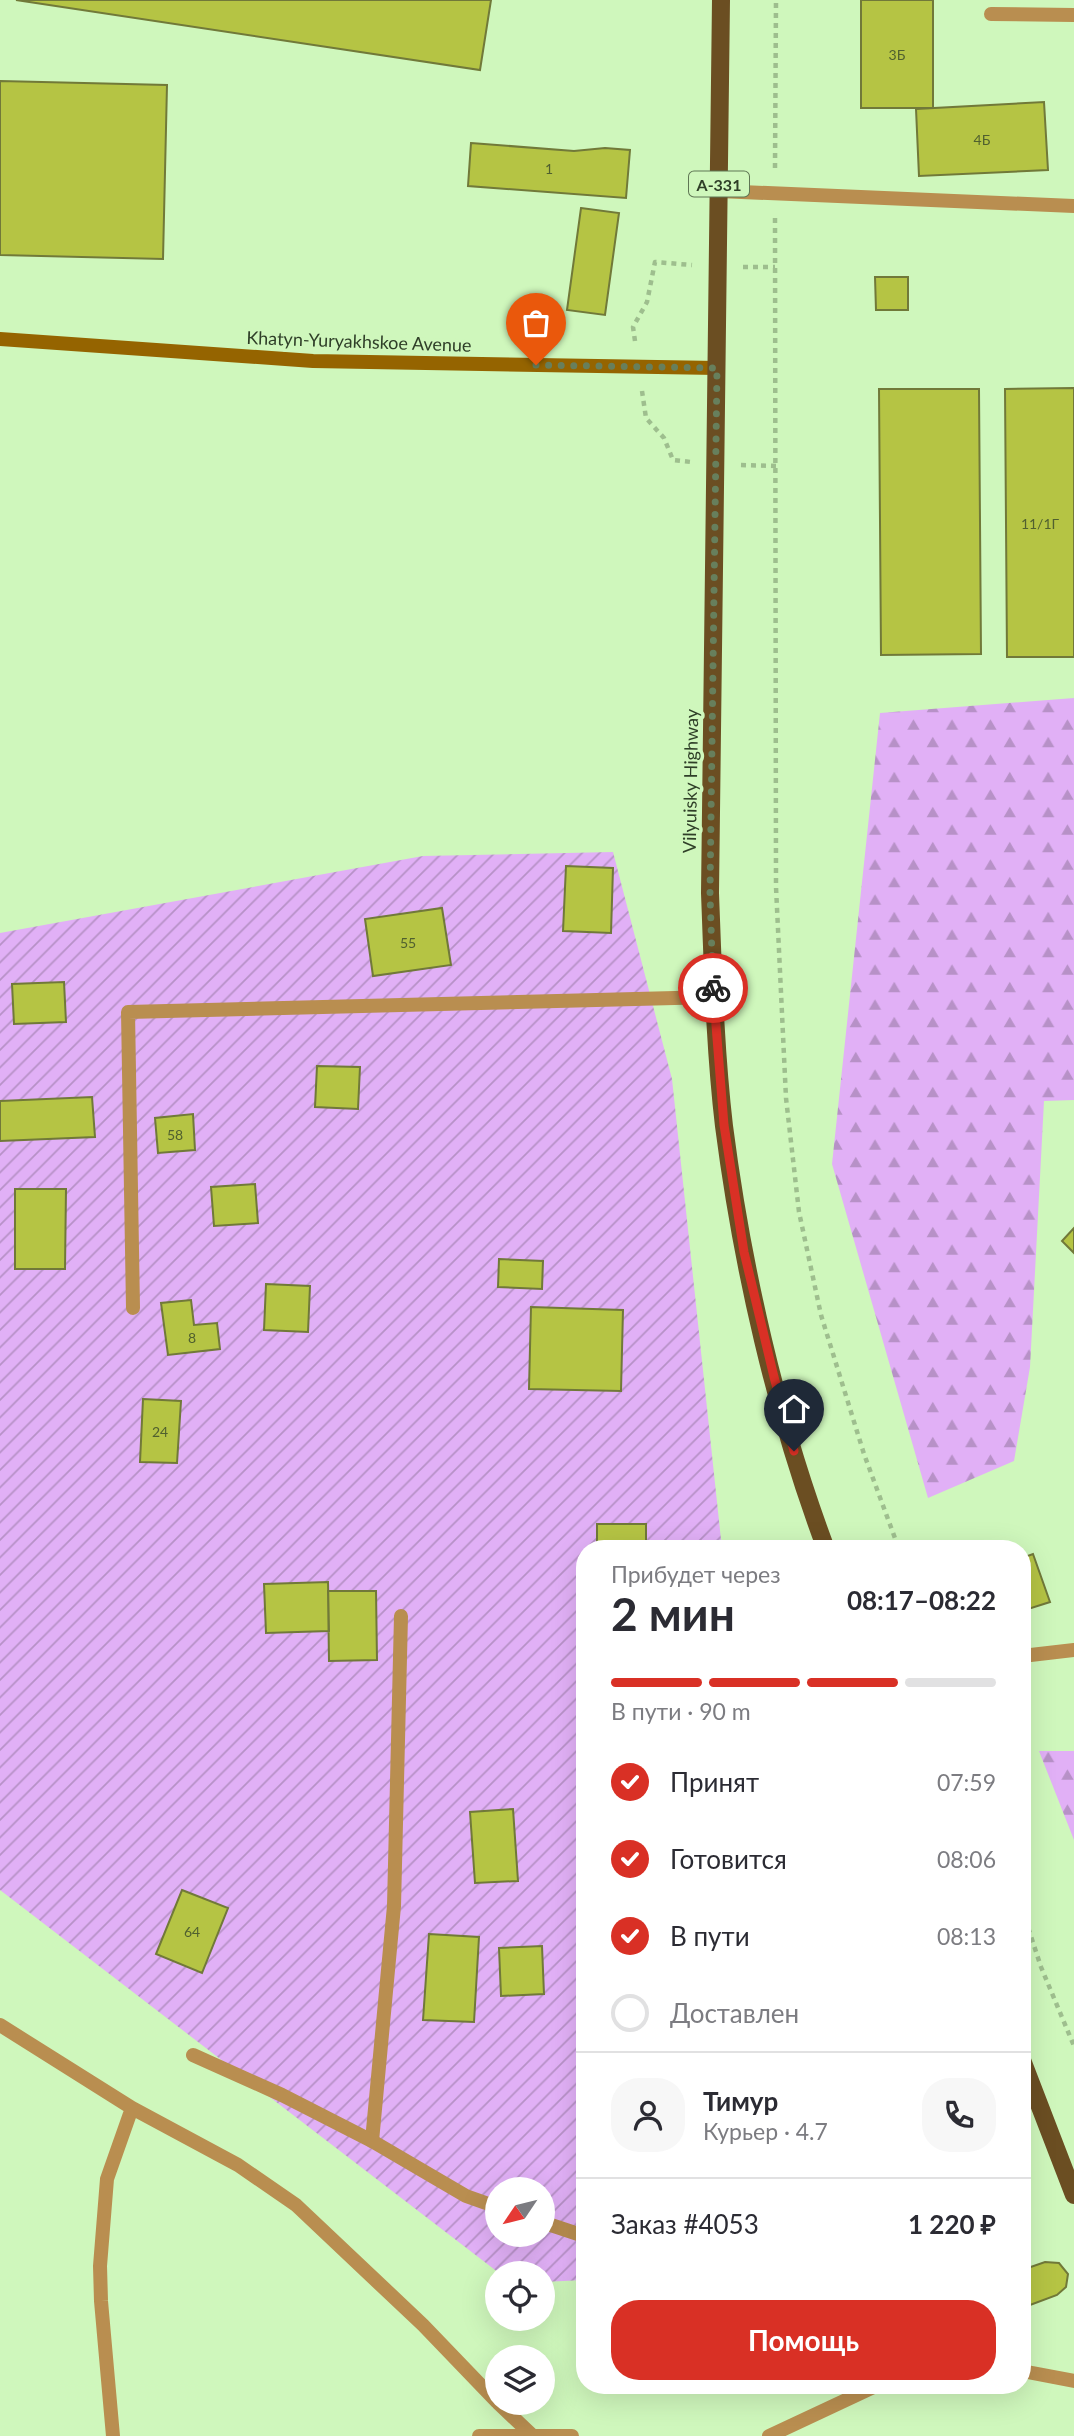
<!DOCTYPE html>
<html lang="ru">
<meta charset="utf-8">
<style>
body{margin:0;font-family:Lato,sans-serif;background:#f7f7f7;color:#2b2b33;height:100vh;display:flex;flex-direction:column;font-size:26px;white-space:nowrap}
*{box-sizing:border-box;margin:0}
p{font-size:23px;color:#7c7c81}
.icon{flex:none;width:38px;height:38px;fill:none;stroke:currentColor;stroke-width:2;stroke-linecap:round;stroke-linejoin:round}
.map{position:relative;flex:1;overflow:hidden}
.drawer{position:absolute;left:576px;top:1540px;width:455px;height:854px;display:flex;flex-direction:column;background:#fff;border-radius:28px;box-shadow:0 7px 28px #0002}
.drawer>*{flex:none}
.needle{width:46px;rotate:235deg}
.buttons{position:absolute;left:485px;top:2177px;display:grid;gap:14px}
.buttons a{display:grid;place-items:center;width:70px;height:70px;border-radius:50%;background:#fff;box-shadow:0 7px 28px #0002;font-size:35px}
.pin{position:absolute;display:grid;place-items:center;width:60px;height:60px;color:#fff;margin:-72px -30px;border-radius:50% 50% 50% 0;rotate:-45deg;box-shadow:0 0 7px #0007}
.pin .icon{rotate:45deg}
.courier{position:absolute;display:grid;place-items:center;width:70px;height:70px;margin:-35px;border:5px solid #d93025;border-radius:50%;background:#fff;color:#222;box-shadow:0 2px 9px #0007}
.overview em{font-style:normal;font-weight:700}
.overview div{display:flex;flex-direction:column-reverse}
.overview{display:flex;align-items:center;justify-content:space-between;height:119px;padding:0 35px}
h1{font-size:46px;font-weight:700;line-height:52px}
.bar{display:grid;grid-template-columns:repeat(4,1fr);gap:10px 7px;align-content:center;height:84px;padding:0 35px}
.bar i{height:9px;border-radius:5px;background:#e1e1e2}
.bar .selected{background:#d93025}
.bar p{grid-column:span 4}
.line{display:flex;align-items:center;gap:18px;padding:0 35px;border-top:2px solid #e1e1e2}
.line div{flex:1}
.round{display:grid;place-items:center;flex:none;width:74px;height:74px;border-radius:28px;background:#f7f7f7}
ol{padding:0 35px;list-style:none}
li{display:flex;align-items:center;gap:21px;height:77px}
li p{margin-inline-start:auto}
li .icon{padding:7px;border-radius:50%;background:#d93025;color:#fff;stroke-width:4}
li:last-child{color:#7c7c81}
li i{width:38px;height:38px;border:4px solid #e1e1e2;border-radius:50%}
.primary-button{display:flex;gap:14px;margin-top:auto;padding:14px 35px}
.primary-button a{flex:1;height:80px;border-radius:28px;background:#d93025;color:#fff;font-size:28px;font-weight:700;line-height:80px;text-align:center}
.map>svg:first-child{display:block}
</style>
<div class="map">
<svg width="1074" height="2436" viewBox="0 0 1074 2436">
<defs>
<pattern id="forest-firs" width="22" height="20" patternUnits="userSpaceOnUse" patternTransform="scale(1.75)"><rect width="22" height="20" fill="#e1b0f6"/><path d="M5 1l3.5 6h-7zM16 11l3.5 6h-7z" fill="#b791c7"/></pattern>
<pattern id="garden-furrows" width="10" height="10" patternUnits="userSpaceOnUse" patternTransform="scale(1.75)"><rect width="10" height="10" fill="#e1b0f6"/><path d="M-1 1l2-2M0 10L10 0M9 11l2-2" fill="none" stroke="#b791c7"/></pattern>
</defs>
<rect width="100%" height="100%" fill="#cff7bc"/>
<!-- forest -->
<path fill="url(#forest-firs)" d="M1074,698V1100L1044,1101L1030,1367L1014,1461L928,1498L832,1164L880,713Z
M1039,1751H1074V1840Z"/>
<!-- garden -->
<path fill="url(#garden-furrows)" fill-rule="evenodd" d="M613,852L672,1079L722,1549H584V2280L543,2282L542,2273H499L0,1890V933L423,856ZM497,2189H542V2235H497Z"/>
<!-- building -->
<path fill="#b5c444" stroke="#717939" stroke-width="2" d="M16,0H491L480,70Z
M861,0H933V108H861Z
M0,81L167,85L163,259L0,255Z
M1044,102L1048,170L919,176L916,109Z
M471,143L574,151L605,148L630,150L626,198L468,186Z
M581,208L619,213L605,315L567,310Z
M875,277H908V310H876Z
M1074,388V657H1007L1005,389Z
M879,389H979L981,654L881,655Z
M566,866L613,868L611,933L563,931Z
M442,908L451,965L373,976L365,919Z
M64,982L66,1022L14,1024L12,984Z
M317,1066L360,1067L358,1109L315,1107Z
M92,1097L95,1137L0,1141V1101Z
M193,1114L195,1150L158,1153L155,1118Z
M255,1184L258,1223L214,1226L211,1187Z
M15,1189H66L65,1269H15Z
M1074,1228V1253L1062,1241Z
M499,1259L543,1261L542,1289L498,1287Z
M266,1284L310,1286L308,1332L264,1330Z
M191,1300L194,1325L217,1323L220,1349L168,1355L161,1303Z
M531,1307L623,1310L621,1391L529,1389Z
M143,1399L181,1401L177,1463L140,1462Z
M597,1524H646V1549H597Z
M1033,1554L1050,1602L1022,1611V1558Z
M328,1582L329,1631L266,1633L264,1584Z
M328,1591H376L377,1660L329,1661Z
M513,1809L518,1881L475,1883L470,1812Z
M182,1890L228,1908L202,1973L156,1954Z
M429,1934L479,1937L474,2022L423,2020Z
M542,1946L544,1994L501,1996L499,1948Z
M1045,2262L1059,2263L1068,2274L1066,2287L1057,2295L1022,2308V2270Z"/>
<g fill="none" stroke-linecap="round" stroke-linejoin="round">
<!-- path -->
<path stroke="#9ebe8e" stroke-width="4.5" stroke-dasharray="5 5" stroke-linecap="butt" d="M775,168L776,0
M775,218L776,887L786,1098L799,1212L821,1315L864,1454L899,1549
M743,267H775
M635,341L633,327L647,302L655,262L692,265
M642,391L646,418L664,438L673,460L691,462
M741,465L776,466
M1022,1909L1041,1967L1074,2046"/>
<!-- service -->
<path stroke="#b98e50" stroke-width="14" d="M991,14L1074,15
M719,191L1074,206
M1022,1656L1074,1650
M372,2141L394,1906L401,1616"/>
<!-- minor -->
<path stroke="#b98e50" stroke-width="14" d="M133,1308L128,1012L714,997
M0,2025L132,2108L238,2165L296,2205L423,2325L497,2402
M193,2055L282,2095L372,2141L466,2196L497,2207
M542,2222L584,2236
M1022,2371L1074,2381
M498,2403L532,2435
M113,2436L101,2301L100,2266L107,2179L132,2108
M479,2436H572
M769,2436L878,2385"/>
<!-- secondary -->
<path stroke="#956400" stroke-width="14" d="M0,339L313,361L717,368"/>
<!-- primary -->
<path stroke="#6b4e22" stroke-width="18" d="M721,0L710,893C713,971 715,1049 724,1126C742,1266 776,1416 826,1549
M1022,2060L1074,2195"/>
</g>
<g fill="none" stroke-linecap="round" stroke-linejoin="round">
<!-- done -->
<path stroke="#677f5c" stroke-width="7" stroke-dasharray="0 12.6" d="M536,365L717,368L710,893L713,988"/>
<!-- route -->
<path stroke="#d93025" stroke-width="9" d="M713,988L724,1125L744,1252L774,1377L794,1451"/>
</g>
<g text-anchor="middle" dominant-baseline="central" stroke-width="7" stroke-linejoin="round" paint-order="stroke">
<!-- number labels -->
<g font-size="14" fill="#50602f">
<text x="897" y="54">3Б</text>
<text x="982" y="139">4Б</text>
<text x="549" y="168">1</text>
<text x="1040" y="523">11/1Г</text>
<text x="408" y="942">55</text>
<text x="175" y="1134">58</text>
<text x="192" y="1337">8</text>
<text x="160" y="1431">24</text>
<text x="192" y="1931">64</text>
</g>
<!-- shield labels -->
<rect fill="#cff7bc" stroke="#5f7654" stroke-width="2" x="689" y="171.5" width="60" height="25" rx="5"/>
<g font-size="16" font-weight="bold" fill="#2f3f28">
<text x="719" y="184">А-331</text>
</g>
<!-- street labels -->
<g font-size="18" fill="#2f3f28" stroke="#cff7bc">
<text transform="translate(359 341) rotate(2)">Khatyn-Yuryakhskoe Avenue</text>
<text transform="translate(690 781) rotate(-89)">Vilyuisky Highway</text>
</g>
</g>
</svg>
<div class="buttons">
<a><svg class="needle" viewBox="-14 -14 28 28"><path d="M0-13l5 13h-10z" fill="#e53935"/><path d="M0 13l5-13h-10z" fill="#7c7c81"/></svg></a>
<a><svg class="icon" aria-label="locate" viewBox="0 0 24 24"><circle cx="12" cy="12" r="6"/><path d="M12 2v4M12 18v4M2 12h4M18 12h4"/></svg></a>
<a><svg class="icon" aria-label="layers" viewBox="0 0 24 24"><path d="M12 4l9 5-9 5-9-5zM3 14l9 5 9-5"/></svg></a>
</div>
<div class="pin" style="left:536px;top:365px;background:#ea580c"><svg class="icon" aria-label="bag" viewBox="0 0 24 24"><path d="M5 8h14l-1 12H6zM9 8a3 3 0 0 1 6 0"/></svg></div>
<div class="pin" style="left:794px;top:1451px;background:#1f2937"><svg class="icon" aria-label="home" viewBox="0 0 24 24"><path d="M3 11l9-7 9 7M6 9v11h12V9"/></svg></div>
<div class="courier" style="left:713px;top:988px"><svg class="icon" aria-label="bike" viewBox="0 0 24 24"><circle cx="6" cy="16" r="4"/><circle cx="18" cy="16" r="4"/><path d="M6 16l4-8h5l3 8M10 8l3 8H6M13 5h3"/></svg></div>
<section class="drawer">
<div class="overview"><div><h1>2 мин</h1><p>Прибудет через</p></div><em>08:17–08:22</em></div>
<div class="bar"><i class="selected"></i><i class="selected"></i><i class="selected"></i><i></i><p>В пути · 90 m</p></div>
<ol>
<li><svg class="icon" aria-label="check" viewBox="0 0 24 24"><path d="M5 12l5 5 9-10"/></svg>Принят<p>07:59</p></li>
<li><svg class="icon" aria-label="check" viewBox="0 0 24 24"><path d="M5 12l5 5 9-10"/></svg>Готовится<p>08:06</p></li>
<li><svg class="icon" aria-label="check" viewBox="0 0 24 24"><path d="M5 12l5 5 9-10"/></svg>В пути<p>08:13</p></li>
<li><i></i>Доставлен</li>
</ol>
<div class="line" style="height:126px"><a class="round"><svg class="icon" aria-label="person" viewBox="0 0 24 24"><circle cx="12" cy="8" r="4"/><path d="M4 21q1-7 8-7t8 7"/></svg></a><div><b>Тимур</b><p>Курьер · 4.7</p></div><a class="round"><svg class="icon" aria-label="phone" viewBox="0 0 24 24"><path d="M5 4h4l2 5-3 2q2 4 5 5l2-3 5 2v4C11 20 4 13 5 4z"/></svg></a></div>
<div class="line" style="height:91px"><div>Заказ #4053</div><b>1 220 ₽</b></div>
<div class="primary-button"><a>Помощь</a></div>
</section>
</div>
